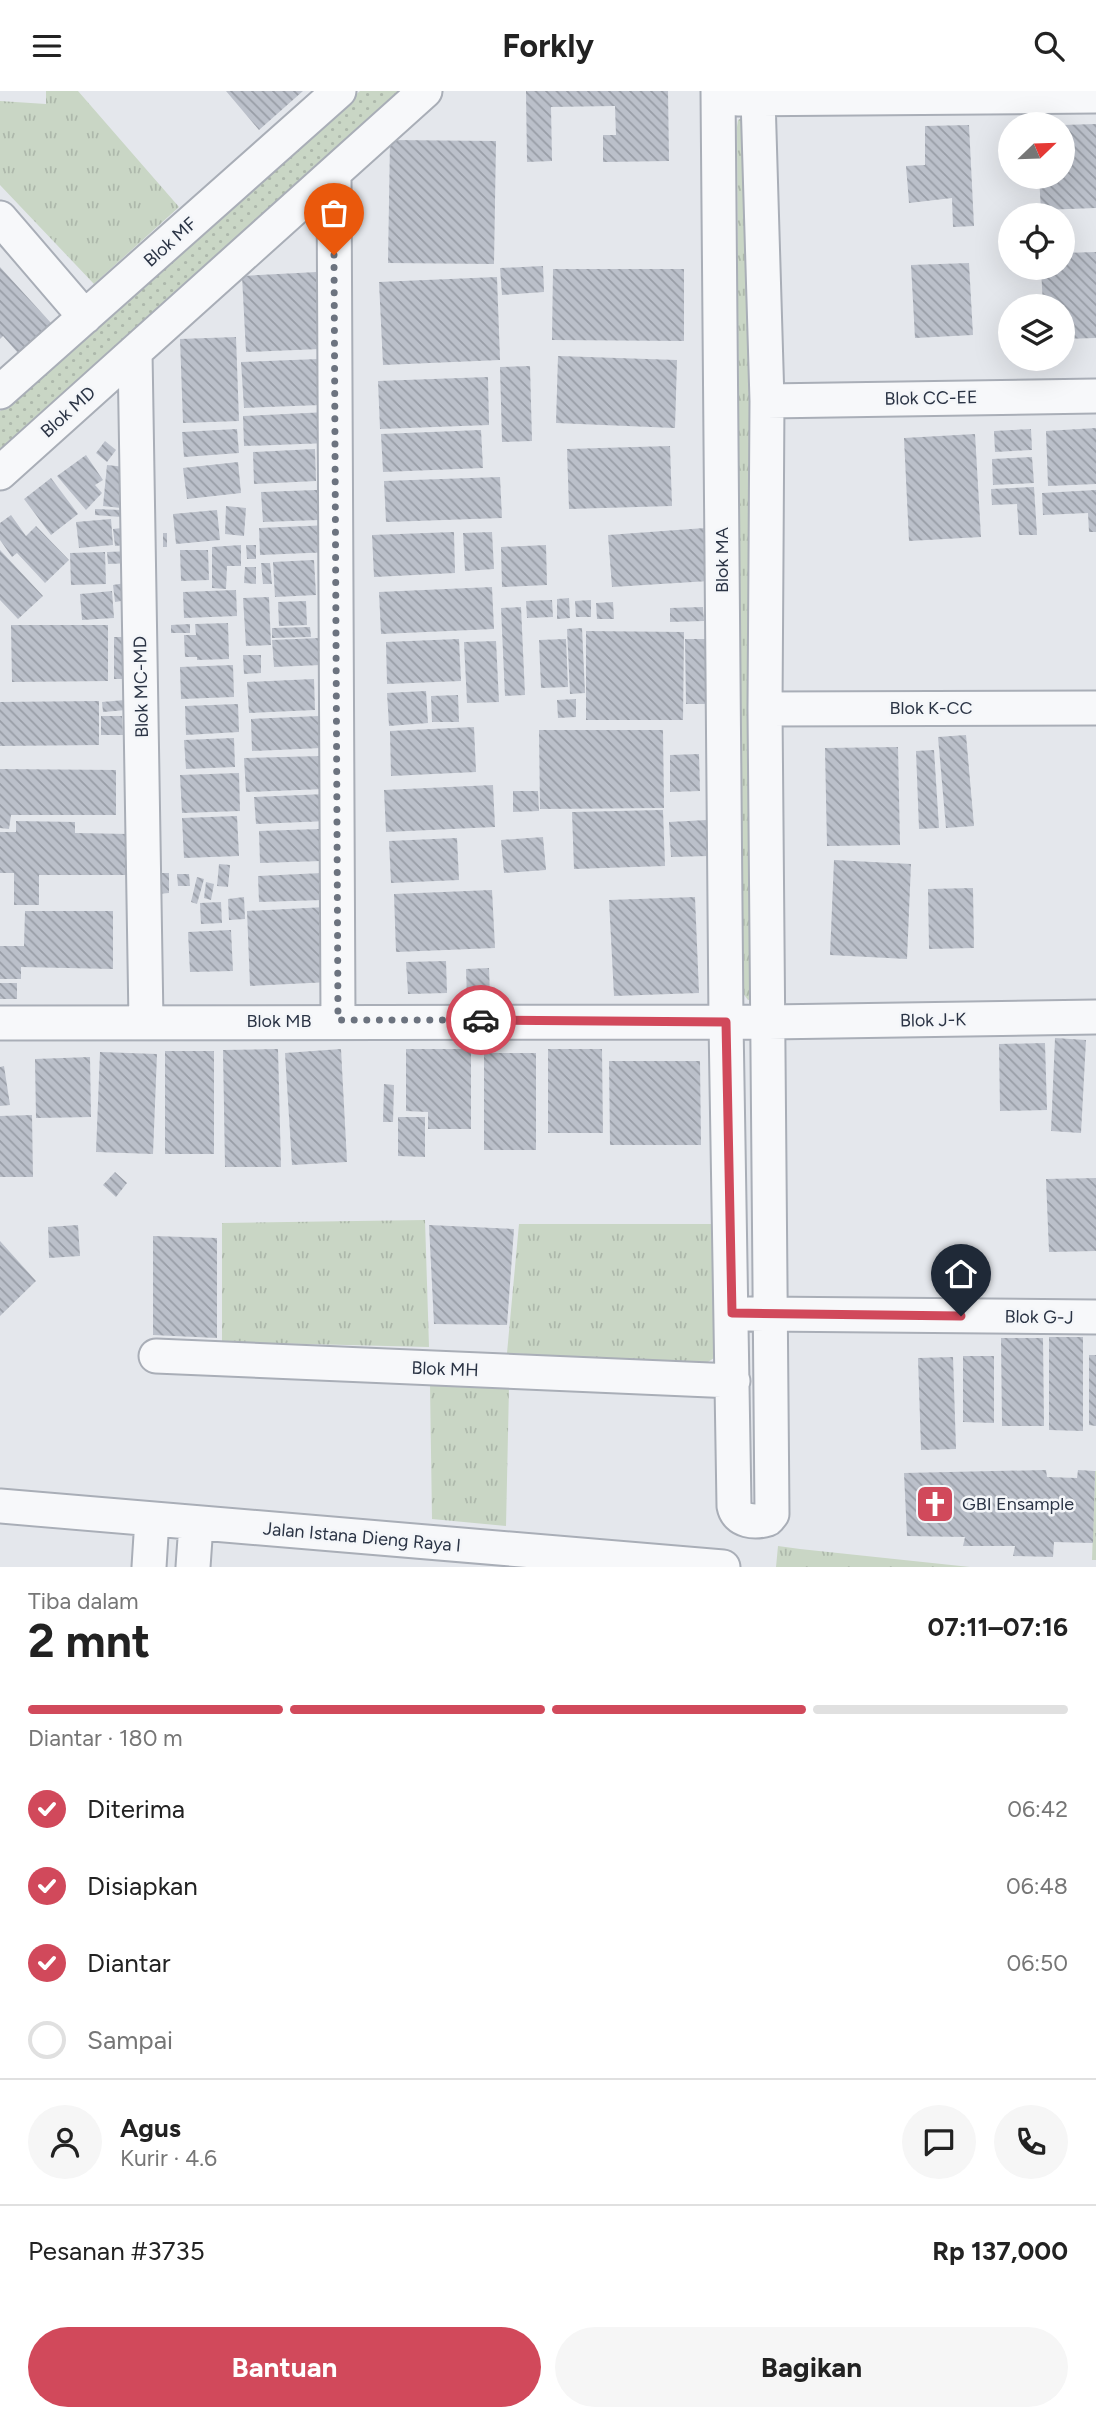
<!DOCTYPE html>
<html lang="id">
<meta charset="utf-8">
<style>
body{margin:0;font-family:Figtree,sans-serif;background:#f6f6f6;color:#222;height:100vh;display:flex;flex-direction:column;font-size:26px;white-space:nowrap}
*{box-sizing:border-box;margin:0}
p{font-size:23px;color:#767676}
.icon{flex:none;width:38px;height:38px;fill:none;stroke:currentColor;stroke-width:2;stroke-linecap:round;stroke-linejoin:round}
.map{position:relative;height:1476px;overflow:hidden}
.side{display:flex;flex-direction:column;background:#fff;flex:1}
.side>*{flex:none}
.needle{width:46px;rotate:67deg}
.tools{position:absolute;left:998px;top:21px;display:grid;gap:14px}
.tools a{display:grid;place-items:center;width:77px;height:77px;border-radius:50%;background:#fff;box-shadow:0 7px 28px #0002;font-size:35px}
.pin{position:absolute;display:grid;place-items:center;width:60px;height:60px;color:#fff;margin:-72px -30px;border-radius:50% 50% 50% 0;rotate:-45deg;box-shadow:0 0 7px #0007}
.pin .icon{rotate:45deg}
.courier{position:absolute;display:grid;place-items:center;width:70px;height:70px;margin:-35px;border:5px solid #d1495b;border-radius:50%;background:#fff;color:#222;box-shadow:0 2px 9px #0007}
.summary em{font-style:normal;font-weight:700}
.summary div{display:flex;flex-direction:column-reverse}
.summary{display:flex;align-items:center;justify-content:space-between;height:119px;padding:0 28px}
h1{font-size:46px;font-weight:700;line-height:52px}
.bar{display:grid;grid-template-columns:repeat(4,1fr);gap:10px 7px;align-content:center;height:84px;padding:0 28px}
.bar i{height:9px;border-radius:5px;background:#e0e0e0}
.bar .current{background:#d1495b}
.bar p{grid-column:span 4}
.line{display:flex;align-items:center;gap:18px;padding:0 28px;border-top:2px solid #e0e0e0}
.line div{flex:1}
.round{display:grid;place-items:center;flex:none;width:74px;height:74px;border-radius:37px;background:#f6f6f6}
ol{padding:0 28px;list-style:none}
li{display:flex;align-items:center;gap:21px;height:77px}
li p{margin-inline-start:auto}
li .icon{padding:7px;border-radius:50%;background:#d1495b;color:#fff;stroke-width:4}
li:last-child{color:#767676}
li i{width:38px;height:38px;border:4px solid #e0e0e0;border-radius:50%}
.button{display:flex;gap:14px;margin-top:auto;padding:14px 28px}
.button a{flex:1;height:80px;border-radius:42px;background:#d1495b;color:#fff;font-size:28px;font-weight:700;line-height:80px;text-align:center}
.button a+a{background:#f6f6f6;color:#222}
header{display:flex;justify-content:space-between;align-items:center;height:91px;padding:0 28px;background:#fff;font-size:32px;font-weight:700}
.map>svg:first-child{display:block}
</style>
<header><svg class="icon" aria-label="menu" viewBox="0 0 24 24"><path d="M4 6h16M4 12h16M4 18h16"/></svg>Forkly<svg class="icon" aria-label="search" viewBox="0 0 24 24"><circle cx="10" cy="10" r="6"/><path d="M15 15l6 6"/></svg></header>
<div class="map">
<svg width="1096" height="1476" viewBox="0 0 1096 1476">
<defs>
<pattern id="grass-tufts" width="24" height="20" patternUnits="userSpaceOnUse" patternTransform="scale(1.75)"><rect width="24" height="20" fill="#c9d6c5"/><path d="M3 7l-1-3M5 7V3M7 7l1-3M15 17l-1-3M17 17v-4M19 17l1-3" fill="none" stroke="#adb8ab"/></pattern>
<pattern id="garden-dots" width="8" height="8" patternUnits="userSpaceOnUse" patternTransform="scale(1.75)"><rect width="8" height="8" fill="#c9d6c5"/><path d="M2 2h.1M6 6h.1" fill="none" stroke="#adb8ab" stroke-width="1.8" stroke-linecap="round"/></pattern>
<pattern id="building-back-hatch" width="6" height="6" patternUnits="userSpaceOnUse" patternTransform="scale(1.75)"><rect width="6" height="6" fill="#bbc0ca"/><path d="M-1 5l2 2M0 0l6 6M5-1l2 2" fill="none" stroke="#989da6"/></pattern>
</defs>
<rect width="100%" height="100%" fill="#e4e7ec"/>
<!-- grass -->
<path fill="url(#grass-tufts)" d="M46,0H78L179,116L94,193L0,94V10L46,13Z
M744,26L750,36L752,908L748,909L742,901L737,36L738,29Z
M425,1129L429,1256L222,1251V1132Z
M519,1133H713L717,1265L705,1273L507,1262Z
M430,1293L509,1296L506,1435L432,1428Z
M1095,1380H1096V1469H1092Z
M778,1455L800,1458L970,1476H776Z"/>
<!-- garden -->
<path fill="url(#garden-dots)" d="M360,0H406L0,363V320Z"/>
<!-- building -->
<path fill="url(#building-back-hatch)" d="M226,0H303L259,39Z
M526,0H668L669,70L603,71V44H616L615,15L551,16L552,70L527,71Z
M1096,33V117L1041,119L1039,86H1062V34Z
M969,34L974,135L953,136L952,107L909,112L906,75L925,74V35Z
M390,49L496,50L494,173L388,172Z
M1096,161V247L1062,248V215H1043L1041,177H1062V162Z
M969,172L973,244L915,247L911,174Z
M543,175L544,201L502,204L500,177Z
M0,176L51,232L18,262L3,245L0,248Z
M553,178H684V250L552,249Z
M317,181L320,258L246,261L242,185Z
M497,186L500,269L383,274L379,191Z
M236,246L239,330L183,332L180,248Z
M558,265L677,269L675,337L556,332Z
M319,268L321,314L244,317L241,271Z
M530,275L532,350L502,351L500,276Z
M488,286L489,334L380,338L378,290Z
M328,321L329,352L244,355L243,325Z
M1096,337V393L1048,395L1046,340Z
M237,338L239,362L184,366L182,341Z
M1031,338L1032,359L995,361L994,340Z
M481,339L483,377L383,381L381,343Z
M975,343L981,446L909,450L904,347Z
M105,350L116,359L107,371L96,362Z
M670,355L672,415L569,418L567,358Z
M315,358L316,390L254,393L253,361Z
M86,364L103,389L95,394L102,402L86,419L57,385Z
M1032,366L1034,392L993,394L992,368Z
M238,371L241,402L187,408L183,377Z
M107,374L125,376L121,417L103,415Z
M500,386L502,427L386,431L384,390Z
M51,387L78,423L51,444L24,408Z
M1034,396L1037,444H1019L1017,413L992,414L991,398Z
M317,399L319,429L263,431L261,401Z
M1096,399V441H1089L1088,422L1043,424L1042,402Z
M226,415L246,417L244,445L225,443Z
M95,418L121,419V426L95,424Z
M217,419L220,449L176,453L173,423Z
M11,424L26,445L36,435L69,469L45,492L17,462L12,466L0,449V432Z
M111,428L113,454L79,457L76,431Z
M331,434L332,461L260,464L259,437Z
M131,436L133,453L115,455L113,438Z
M705,437L709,490L612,496L608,444Z
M454,441L455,482L374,486L372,444Z
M492,441L494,478L465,480L463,442Z
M163,442H167V456H163Z
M241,454V475H227L226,498L212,497V456Z
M246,454H256V468H247Z
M546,454L547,494L502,496L501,456Z
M0,459L43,505L18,528L0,509Z
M180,459H208L209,489L181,490Z
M132,460V472L108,473L107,461Z
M105,461L106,493L71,494L70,462Z
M314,469L316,504L275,506L273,471Z
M261,472H270L272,493H263Z
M245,476H256V493L244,492Z
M131,491L134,508L115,511L113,494Z
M492,496L494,538L381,543L379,501Z
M236,499L237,525L184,527L183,501Z
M112,500L114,527L82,529L80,503Z
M269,506L271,554L246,555L243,507Z
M569,507L570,527L557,528V508Z
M552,509L553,526L527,527L526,510Z
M591,509V526H576L575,510Z
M306,510L307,534L279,535L278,511Z
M613,511L614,528H597L596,512Z
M521,516L525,604L505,605L501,517Z
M703,516L704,530L670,531V517Z
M228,532L229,568L197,569V566H185L184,544H196L195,533Z
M190,533V542H171V534Z
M11,534H108V590L12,591Z
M310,536L311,546L272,547V537Z
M582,537L585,602L570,603L567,538Z
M586,540L684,541L683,629H586Z
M114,546H132V588H114Z
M320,547L321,574L274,576L272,549Z
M459,548L461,590L387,593L386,551Z
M566,548L568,596L541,597L539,549Z
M685,548H710L712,613H686Z
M496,550L499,611L467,612L464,551Z
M243,564H261V582L244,583Z
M233,574L234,606L181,608L180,576Z
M314,588L315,619L249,622L247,591Z
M426,600L428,632L389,635L387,602Z
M458,604L459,631H432L431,605Z
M576,608V626L558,627L557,609Z
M125,609L126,619L103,621L102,611Z
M99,610V654L0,655V611Z
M238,613L239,641L186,644L185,615Z
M101,625H122L123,644H101Z
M319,625L321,657L252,660L251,628Z
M474,636L476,681L391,685L390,640Z
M539,639H663L664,717L540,718Z
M966,644L974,735L946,737L938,646Z
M234,647L235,676L186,678L184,649Z
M898,656L900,754L827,755L825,657Z
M934,659L939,737L919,738L916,660Z
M699,663L700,700L670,701V664Z
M322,665L324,698L246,701L244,667Z
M0,678L116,679V724H11L9,738L0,737Z
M239,682L240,720L182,722L180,684Z
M493,694L495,736L386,741L384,699Z
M513,700H538L539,720L513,721Z
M326,703L328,730L256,733L254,706Z
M663,719L665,775L574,778L572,721Z
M237,725L239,765L184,767L182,727Z
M707,729L708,765L671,766L669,731Z
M16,730L75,731V742L128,743V784H39V814H14V782H0V741H16Z
M320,738L322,770L260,772L259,740Z
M543,746L546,779L504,782L501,749Z
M457,747L459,789L391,792L389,750Z
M834,769L911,773L907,868L830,864Z
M219,773L230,774L228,796L217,795Z
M157,782H169V802L158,803Z
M322,782L323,809L259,811L258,785Z
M177,783H189L190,795H178Z
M197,786L204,788L197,813L191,811Z
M206,791L214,793L211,809L204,807Z
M973,797L974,857L929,858L928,798Z
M492,799L495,857L396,861L394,803Z
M244,806L245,828L229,829L228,808Z
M695,806L699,902L614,905L609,809Z
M221,811L222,832L201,833L200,812Z
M326,816L330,891L250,895L247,820Z
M25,820H113V878L21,876V888H0V855H24Z
M231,839L233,880L190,881L188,841Z
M446,870L447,902L408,903L406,871Z
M489,877L490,906L467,907L466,878Z
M0,892H17V908H0Z
M1055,947L1086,949L1081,1042L1051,1040Z
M1045,952L1047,1019L1000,1020L999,953Z
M278,958L281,1076H225L223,959Z
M341,958L347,1071L292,1074L285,962Z
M406,958H471V1038H428V1021L406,1020Z
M548,958H602L603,1042H548Z
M165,960H214V1063H165Z
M100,961L157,963L153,1063L96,1061Z
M484,962H536V1059H484Z
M90,966L91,1026L36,1027L35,968Z
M609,970H700L701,1054H610Z
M4,975L10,1014L0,1015V976Z
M384,993L394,994L393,1031H383Z
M32,1024L33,1086H0V1025Z
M398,1026H425V1066L398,1065Z
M115,1081L127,1092L116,1106L103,1094Z
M1096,1087V1160L1049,1161L1046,1088Z
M78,1134L80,1165L49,1167L48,1136Z
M429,1134L514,1138L507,1234L434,1233Z
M153,1145L217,1147V1247L153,1244Z
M0,1150L36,1190L0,1225Z
M1049,1246H1083V1340L1049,1339Z
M1001,1247H1043L1044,1335H1002Z
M1089,1264H1096V1335L1089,1334Z
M963,1265H994V1332L963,1331Z
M953,1266L956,1358L921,1359L918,1267Z
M1046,1379L1047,1386L1077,1387L1078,1379L1095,1380L1093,1452L1054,1451L1053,1466L1013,1465L1015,1455H963L965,1446L907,1445L904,1382Z"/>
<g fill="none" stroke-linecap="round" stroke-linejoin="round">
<defs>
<path id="minor" d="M718,0L726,931L734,1415C737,1431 755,1432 768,1428L772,1423L765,618L767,310L758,7
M738,8L1096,5
M334,82L338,929
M0,127L85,226
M135,261L146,930
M0,301L339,0
M767,310L1096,305
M0,382L425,0
M765,618L1096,617
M0,932L769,931L1096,926
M749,1223L1096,1226
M156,1265L733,1290
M0,1415L723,1476
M149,1476L152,1428
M193,1476L196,1433"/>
</defs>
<!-- minor casing -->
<use href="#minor" stroke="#a9aeb7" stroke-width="37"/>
<!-- minor -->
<use href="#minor" stroke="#f7f8fa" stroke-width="33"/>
</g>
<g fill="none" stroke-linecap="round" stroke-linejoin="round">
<!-- done -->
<path stroke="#6c737f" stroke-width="7" stroke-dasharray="0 12.6" d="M334,164L338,929H481"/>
<!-- route -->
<path stroke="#d1495b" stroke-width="9" d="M481,929L726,931L732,1222L961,1225"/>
</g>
<!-- icons -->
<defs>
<symbol id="church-square" viewBox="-11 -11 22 22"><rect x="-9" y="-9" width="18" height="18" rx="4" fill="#d1495b" stroke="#f4f6f9"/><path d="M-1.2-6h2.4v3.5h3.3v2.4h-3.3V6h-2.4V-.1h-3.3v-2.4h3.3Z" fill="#fff"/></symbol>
</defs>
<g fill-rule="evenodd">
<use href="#church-square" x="913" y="1391" width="44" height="44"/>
</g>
<g text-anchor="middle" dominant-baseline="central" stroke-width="5" stroke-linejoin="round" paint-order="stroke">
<!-- street labels -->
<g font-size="18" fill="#2b3445" stroke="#f4f6f9">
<text transform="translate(170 151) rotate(-42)">Blok MF</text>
<text transform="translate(931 307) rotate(-1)">Blok CC-EE</text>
<text transform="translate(68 321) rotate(-42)">Blok MD</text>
<text transform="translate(722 469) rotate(-90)">Blok MA</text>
<text transform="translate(141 596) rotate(-91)">Blok MC-MD</text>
<text x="931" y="617">Blok K-CC</text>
<text transform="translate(933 929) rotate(-1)">Blok J-K</text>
<text x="279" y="930">Blok MB</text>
<text transform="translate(1039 1226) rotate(1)">Blok G-J</text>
<text transform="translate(445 1278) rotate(2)">Blok MH</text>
<text transform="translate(362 1446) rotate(5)">Jalan Istana Dieng Raya I</text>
</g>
<!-- poi labels -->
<g font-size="18" fill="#2b3445" stroke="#f4f6f9" text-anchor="start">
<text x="962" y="1413">GBI Ensample</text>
</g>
</g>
</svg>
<div class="tools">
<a><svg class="needle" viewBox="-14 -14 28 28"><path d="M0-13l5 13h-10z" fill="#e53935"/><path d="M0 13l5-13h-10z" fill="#767676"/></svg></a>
<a><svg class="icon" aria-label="locate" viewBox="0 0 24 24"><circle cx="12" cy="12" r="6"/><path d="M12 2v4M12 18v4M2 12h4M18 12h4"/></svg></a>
<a><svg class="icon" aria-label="layers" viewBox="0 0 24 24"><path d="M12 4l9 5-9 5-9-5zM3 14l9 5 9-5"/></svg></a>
</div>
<div class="pin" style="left:334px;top:164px;background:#ea580c"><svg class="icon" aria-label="bag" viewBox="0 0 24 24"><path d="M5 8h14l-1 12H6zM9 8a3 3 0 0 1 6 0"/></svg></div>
<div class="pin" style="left:961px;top:1225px;background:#1f2937"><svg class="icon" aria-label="home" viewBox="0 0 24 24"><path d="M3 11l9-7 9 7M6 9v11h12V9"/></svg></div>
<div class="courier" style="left:481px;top:929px"><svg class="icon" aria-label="car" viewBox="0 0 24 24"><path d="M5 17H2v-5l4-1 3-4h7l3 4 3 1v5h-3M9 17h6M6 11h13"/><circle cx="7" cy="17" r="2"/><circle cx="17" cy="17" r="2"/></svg></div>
</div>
<section class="side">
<div class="summary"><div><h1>2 mnt</h1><p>Tiba dalam</p></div><em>07:11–07:16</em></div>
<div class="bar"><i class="current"></i><i class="current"></i><i class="current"></i><i></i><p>Diantar · 180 m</p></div>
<ol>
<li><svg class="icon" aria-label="check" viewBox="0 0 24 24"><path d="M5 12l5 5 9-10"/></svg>Diterima<p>06:42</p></li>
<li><svg class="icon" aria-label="check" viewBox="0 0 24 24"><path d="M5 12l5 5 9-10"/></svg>Disiapkan<p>06:48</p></li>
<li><svg class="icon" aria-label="check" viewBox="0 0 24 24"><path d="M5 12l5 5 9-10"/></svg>Diantar<p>06:50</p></li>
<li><i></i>Sampai</li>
</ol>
<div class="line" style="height:126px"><a class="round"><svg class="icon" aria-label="person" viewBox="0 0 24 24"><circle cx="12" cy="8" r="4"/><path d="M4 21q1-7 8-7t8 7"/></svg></a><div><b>Agus</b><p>Kurir · 4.6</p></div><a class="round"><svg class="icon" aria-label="chat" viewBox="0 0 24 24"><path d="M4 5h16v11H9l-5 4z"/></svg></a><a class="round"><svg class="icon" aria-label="phone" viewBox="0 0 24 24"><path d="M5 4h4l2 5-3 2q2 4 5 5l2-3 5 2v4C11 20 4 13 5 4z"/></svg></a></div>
<div class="line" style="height:91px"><div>Pesanan #3735</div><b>Rp 137,000</b></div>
<div class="button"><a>Bantuan</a><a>Bagikan</a></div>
</section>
